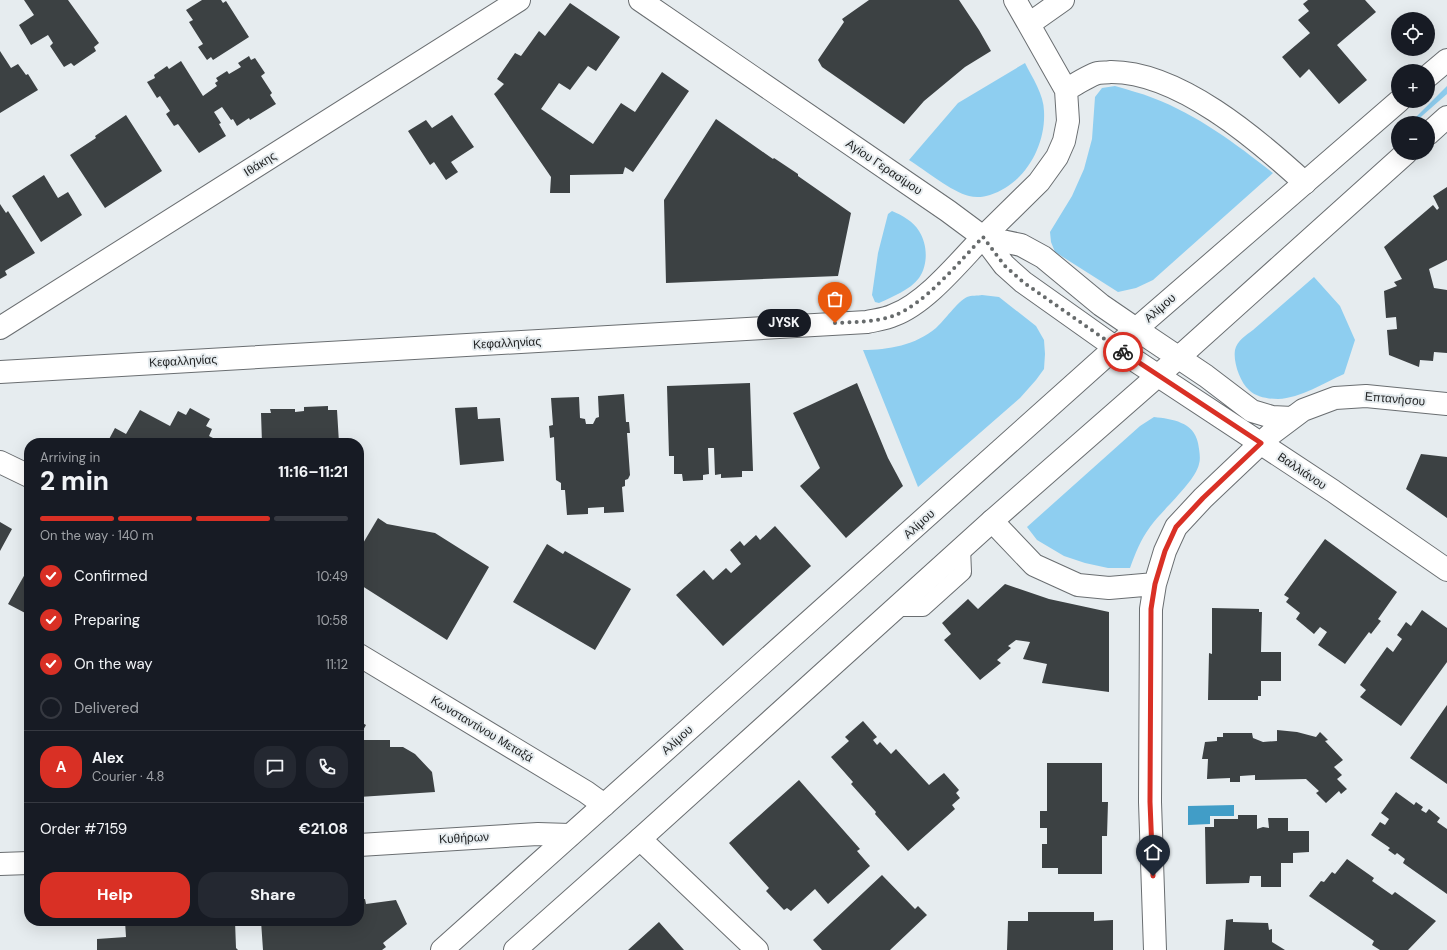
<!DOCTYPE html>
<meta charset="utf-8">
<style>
body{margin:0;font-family:"DM Sans",sans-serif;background:#242831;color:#f1f3f6;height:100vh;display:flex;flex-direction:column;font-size:15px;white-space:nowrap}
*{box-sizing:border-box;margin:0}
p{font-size:13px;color:#9ea1a6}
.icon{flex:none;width:22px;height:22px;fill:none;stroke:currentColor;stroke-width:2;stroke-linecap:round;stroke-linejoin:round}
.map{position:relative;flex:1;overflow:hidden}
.side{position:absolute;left:24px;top:438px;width:340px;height:488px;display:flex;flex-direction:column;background:#171b24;border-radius:16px;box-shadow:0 4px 16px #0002}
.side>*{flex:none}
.fabs{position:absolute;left:1391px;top:12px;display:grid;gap:8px}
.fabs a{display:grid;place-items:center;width:44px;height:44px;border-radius:50%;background:#171b24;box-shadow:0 4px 16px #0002;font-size:20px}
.pin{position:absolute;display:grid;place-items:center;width:34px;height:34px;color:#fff;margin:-41px -17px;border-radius:50% 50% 50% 0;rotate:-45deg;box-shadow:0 0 4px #0007}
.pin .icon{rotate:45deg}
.courier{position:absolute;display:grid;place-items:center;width:40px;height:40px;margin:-20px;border:3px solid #d93025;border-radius:50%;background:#fff;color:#222;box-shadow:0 1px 5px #0007}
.bubble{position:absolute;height:28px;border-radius:14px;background:#171b24;box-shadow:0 4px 16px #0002;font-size:13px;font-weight:800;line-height:28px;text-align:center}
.overview em{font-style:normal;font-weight:800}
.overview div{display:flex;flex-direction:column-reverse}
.overview{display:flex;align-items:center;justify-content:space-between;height:68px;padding:0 16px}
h1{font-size:26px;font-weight:800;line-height:30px}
.bar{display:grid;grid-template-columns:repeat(4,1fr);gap:6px 4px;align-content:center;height:48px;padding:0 16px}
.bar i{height:5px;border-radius:3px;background:#363941}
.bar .on{background:#d93025}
.bar p{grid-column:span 4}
.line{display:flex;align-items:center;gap:10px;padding:0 16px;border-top:1px solid #363941}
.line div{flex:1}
.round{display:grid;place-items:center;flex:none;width:42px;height:42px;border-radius:16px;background:#242831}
ol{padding:0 16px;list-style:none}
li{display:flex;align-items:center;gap:12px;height:44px}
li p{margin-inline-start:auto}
li .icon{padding:4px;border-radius:50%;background:#d93025;color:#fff;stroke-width:4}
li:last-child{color:#9ea1a6}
li i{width:22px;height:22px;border:2px solid #363941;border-radius:50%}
.button{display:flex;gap:8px;margin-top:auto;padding:8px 16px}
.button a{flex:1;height:46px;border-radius:16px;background:#d93025;color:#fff;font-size:16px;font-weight:800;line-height:46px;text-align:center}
.button a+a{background:#242831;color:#f1f3f6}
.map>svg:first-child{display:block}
</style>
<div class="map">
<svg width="1447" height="950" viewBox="0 0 1447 950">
<rect width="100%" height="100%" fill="#e6ecef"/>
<!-- green -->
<path fill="#8ecef0" d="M1025,63C1032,77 1044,95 1044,111C1046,146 1025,184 990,195C984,197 976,198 969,196C952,192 925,170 909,160L958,103Z
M1115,86C1128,90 1141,93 1153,98C1198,115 1236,144 1273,173L1153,280L1136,288L1118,292L1055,252L1051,242L1050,232L1072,196L1084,169L1092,139L1095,97L1102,88Z
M1447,86V94L1414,123H1410Z
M892,211C902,215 914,222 919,231C928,245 928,265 919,278C910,290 892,297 879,303L875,302L872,295L878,253L888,214Z
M1314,277L1340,306L1355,340L1344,374C1324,383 1301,398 1278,399C1268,399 1256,397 1249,390C1240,382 1233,362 1235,350C1237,341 1246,335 1253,330Z
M982,295L999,297L1036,326L1044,340L1045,354L1044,369L1036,380L1020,398L918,487L863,350C888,350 916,345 936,328C944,321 958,301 967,297C971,295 978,296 982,295Z
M1154,417C1172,419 1194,422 1198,443C1199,449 1201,458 1199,464C1195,482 1162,510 1150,527C1141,539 1135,554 1130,568H1108L1085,563L1064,556L1037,540L1027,527L1140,426Z"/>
<!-- water -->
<path fill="#419dc7" d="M1234,805V816H1210V824L1188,825V806Z"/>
<!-- building -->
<path fill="#3c4143" d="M24,0H68L99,43L94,47L96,51L74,66L71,63L64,67L50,46L53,43L48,35L31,45L19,25L34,15Z
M202,0H221L223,3L226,1L249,37L213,60L211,57L207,60L198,47L203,44L189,22L193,20L186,10Z
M869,0H959L979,30L991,51L965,67L924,101L904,124L822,67L818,60L844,22L842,19Z
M1308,0H1365L1376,12L1337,45L1367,80L1339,104L1309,69L1300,78L1282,57L1310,33L1298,20L1309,11L1303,4Z
M570,3L620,37L596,71L588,66L570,90L559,83L541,109L593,144L621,103L635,112L662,72L689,91L633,172L625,167L623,174L570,175V193H550L551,177L494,94L504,84L497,79L515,53L521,56L539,31L545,36Z
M0,51L11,68L18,64L26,75L28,74L38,90L0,113Z
M249,56L251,60L255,58L265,73L261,76L272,93L270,95L276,104L250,120L249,118L237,126L233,119L231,120L222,107L214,112L221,123L219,124L226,136L199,153L178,124L174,126L166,114L170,111L160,96L157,98L147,82L155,78L154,75L167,66L169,69L181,61L203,96L217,86L215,83L218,81L216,78L227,71L229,74L241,67L238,63Z
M126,115L162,171L105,208L70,155L96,138L95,136Z
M452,115L474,147L451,162L458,172L446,180L434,162L430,165L408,131L426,120L432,128Z
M716,119L773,159L774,158L798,174V176L851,213L838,276L666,283L664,200Z
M44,175L58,198L68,192L82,215L41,242L12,196Z
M1447,187V260L1429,269L1434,288L1447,290V353L1434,352L1433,361L1420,360L1419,367L1389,355L1387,330L1397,329L1396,317L1386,318L1384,291L1397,286L1394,282L1402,279L1384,247L1433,205L1437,210L1439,208L1433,196Z
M0,204L6,213L8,211L35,253L5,271L7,275L0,279Z
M750,383L753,471H742V477L721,478V474L715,475L714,448H708L709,474L703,475V480L683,481L682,474H674V456H669L667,386Z
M857,383L888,458L903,486L846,538L800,486L820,468L793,413Z
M624,394L626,422H629L630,433H627L630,475L628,479L625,480V486L622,487L624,512L604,513V507L588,508V514L567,515L565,490H561V483L556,480L554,437L550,438L549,426L553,425L551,398L579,397L580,418L585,419L586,424H593L596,418L599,417L598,396Z
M328,406V410H337L339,443H262L261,413H271L270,409H295V412L304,411V407Z
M477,407L478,419L500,418L504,461L460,465L455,408Z
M190,408L210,419L206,426L212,429L209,436L215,439L213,443H107L115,428L126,434L140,410L170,426L178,411L186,415Z
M1421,454L1447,457V518L1406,489Z
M378,518L387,524L435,533L489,567L447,640L359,584V550Z
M0,522L12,529L0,551Z
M775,526L811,566L723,646L676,595L704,570L713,580L726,568L731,573L741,564L730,550L740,541L744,546L756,535L760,540Z
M1325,539L1397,592L1378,619L1381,621L1371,634L1369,632L1345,664L1318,645L1327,632L1320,627L1314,634L1296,619L1300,613L1286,602L1289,598L1284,595Z
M547,544L563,554L565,551L631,589L595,650L513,602Z
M29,567V615L8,604Z
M1005,584L1049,599L1109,612V692L1042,683L1047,664L1023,659L1030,642L1016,640L1008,646L1011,648L997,660L1001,663L980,680L944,640L951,634L942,623L968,599L978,609Z
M1212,608L1259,609V612H1262L1261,652H1281V681H1261V696H1258V700H1208L1209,653L1212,654Z
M1422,610L1447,628V662L1401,726L1360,697L1366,690L1360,685L1387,647L1393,652L1402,639L1397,635L1406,622L1411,626Z
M1447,705V784L1410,758Z
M359,721L366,725L359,737Z
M863,721L877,737L873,740L877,745L880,742L891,754L896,749L929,785L944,773L959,790L956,793L960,798L952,805L955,809L908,851L875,814L876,812L851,784L853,782L831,757L849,741L845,737Z
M1277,730L1297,732L1316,737L1320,732L1328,740L1325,741L1343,760L1334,767L1342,775L1337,779L1347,789L1341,794L1339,791L1326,803L1316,793L1319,791L1306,779L1255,780V775L1240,776V782H1230V778L1207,779L1208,759H1202L1205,742L1217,741V737H1223V733H1252L1253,738L1263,742L1277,741Z
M359,740H390V747H403L415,754L432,772L435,792L359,797Z
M1047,763H1102V802H1108L1107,836H1102V874H1058V868H1042V844H1047V828H1040V811H1047Z
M799,780L860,849L857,851L870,866L828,904L815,889L791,911L787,908L784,910L766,891L769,888L729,843Z
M1396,792L1414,805L1416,802L1423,807L1421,810L1426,813L1429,809L1440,818L1437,822L1447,829V894L1403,863L1405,859L1397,853L1395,855L1388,850L1390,848L1371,835L1380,822L1385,825L1389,819L1381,813Z
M1238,815H1257V829L1263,827L1269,828L1268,818H1288V831H1309V852L1293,853V863H1281V887H1261V876H1250L1249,883L1206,884L1205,827H1214V819H1238Z
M1347,859L1374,878L1372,881L1392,895L1395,892L1436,921L1408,950H1380L1372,945L1374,941L1309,896L1321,881L1324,882L1332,872L1335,874Z
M882,875L915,909L918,906L927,915L890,950H822L813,940Z
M365,899L366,904L396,900L407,924L383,943L386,947L382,950H263L261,921H359V900Z
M1028,912H1094V921L1113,920V950H1007L1008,921H1028Z
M1233,919V922L1268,923L1269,930L1272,929V942L1285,950H1224L1226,920Z
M125,921H176V926L202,925V921H235L236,948L238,950H97V939L126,937Z
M659,922L684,950H628Z"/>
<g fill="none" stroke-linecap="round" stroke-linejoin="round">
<defs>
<path id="lane" d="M896,608H923L963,572L962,548"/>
<path id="street" d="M640,0L948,211L983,237L1004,265L1023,282L1116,348
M1015,0L1066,90L1068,121L1064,141L1057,157L1039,182L983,237L1021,245L1043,257L1101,305L1136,329
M1029,24L1063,0
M1066,90C1074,85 1090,75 1098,73C1102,72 1107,73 1110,72C1178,71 1257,139 1305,183
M0,328L519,0
M0,372L867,322C876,320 886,319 894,315C926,303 959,262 983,237
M0,462L29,476
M992,521L1034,565L1078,585L1109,588L1155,584
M359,655L586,792L604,805
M640,839L757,950
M359,845L538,834L570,835
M0,864L29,863
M1155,950L1150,802L1151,609L1155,584L1165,551L1176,527L1203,498L1261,443"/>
<path id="secondary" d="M1428,76L1447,60
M1428,134L1447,117
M1136,329L1206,376L1252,411L1272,417L1292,418
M1116,348L1333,491L1447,570
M1261,443L1271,434L1303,410L1335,398L1366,396L1447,404
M442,950L1136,329L1399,101
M515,950L640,839L992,521L1178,358L1406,153"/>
</defs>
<!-- lane casing -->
<use href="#lane" stroke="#6a6e71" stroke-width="18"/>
<!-- street casing -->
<use href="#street" stroke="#6a6e71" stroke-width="24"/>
<!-- secondary casing -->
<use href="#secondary" stroke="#6a6e71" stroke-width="24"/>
<!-- lane -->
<use href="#lane" stroke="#fff" stroke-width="16"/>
<!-- street -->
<use href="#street" stroke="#fff" stroke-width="22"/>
<!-- secondary -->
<use href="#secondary" stroke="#fff" stroke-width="22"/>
</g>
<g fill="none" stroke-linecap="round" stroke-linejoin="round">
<!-- done -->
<path stroke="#676b6c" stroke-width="4" stroke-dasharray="0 7.2" d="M835,323C855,322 875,322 893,316C924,305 960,261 983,237L1004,265L1023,282L1123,352"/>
<!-- route -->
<path stroke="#d93025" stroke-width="5" d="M1123,352L1261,443L1203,498L1176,527L1165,551L1155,584L1151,609L1150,802L1153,876"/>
</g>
<g text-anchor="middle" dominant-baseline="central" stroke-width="4" stroke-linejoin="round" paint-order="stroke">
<!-- street labels -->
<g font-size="12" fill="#232526" stroke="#e6ecef">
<text transform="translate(260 164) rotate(-32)">Ιθάκης</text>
<text transform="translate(884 167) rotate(34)">Αγίου Γερασίμου</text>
<text transform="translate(1160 308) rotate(-41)">Αλίμου</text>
<text transform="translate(507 343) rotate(-3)">Κεφαλληνίας</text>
<text transform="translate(183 361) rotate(-3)">Κεφαλληνίας</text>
<text transform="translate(1395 399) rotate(5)">Επτανήσου</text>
<text transform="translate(1302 471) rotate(34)">Βαλλιάνου</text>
<text transform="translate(919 524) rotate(-42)">Αλίμου</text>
<text transform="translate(482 729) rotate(31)">Κωνσταντίνου Μεταξά</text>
<text transform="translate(677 740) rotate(-42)">Αλίμου</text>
<text transform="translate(464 838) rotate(-3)">Κυθήρων</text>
</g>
</g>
</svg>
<div class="fabs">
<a><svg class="icon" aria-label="locate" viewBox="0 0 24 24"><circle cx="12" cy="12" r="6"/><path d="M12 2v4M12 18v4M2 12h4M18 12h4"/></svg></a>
<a>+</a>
<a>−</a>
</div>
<div class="pin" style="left:835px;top:323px;background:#ea580c"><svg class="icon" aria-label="bag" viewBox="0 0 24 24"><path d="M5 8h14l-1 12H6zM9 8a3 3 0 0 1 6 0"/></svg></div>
<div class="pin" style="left:1153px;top:876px;background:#1f2937"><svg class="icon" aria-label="home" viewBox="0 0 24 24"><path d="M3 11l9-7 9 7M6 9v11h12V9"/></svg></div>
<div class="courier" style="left:1123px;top:352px"><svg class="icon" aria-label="bike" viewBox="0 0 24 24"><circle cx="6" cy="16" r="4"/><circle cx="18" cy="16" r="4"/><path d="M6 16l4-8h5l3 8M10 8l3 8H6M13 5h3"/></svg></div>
<div class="bubble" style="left:757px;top:309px;width:54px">JYSK</div>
<section class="side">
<div class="overview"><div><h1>2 min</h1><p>Arriving in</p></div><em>11:16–11:21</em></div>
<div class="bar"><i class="on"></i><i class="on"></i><i class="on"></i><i></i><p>On the way · 140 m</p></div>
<ol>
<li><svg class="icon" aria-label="check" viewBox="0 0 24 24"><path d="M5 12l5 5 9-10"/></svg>Confirmed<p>10:49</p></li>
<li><svg class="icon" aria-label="check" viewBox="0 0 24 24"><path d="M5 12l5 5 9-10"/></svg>Preparing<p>10:58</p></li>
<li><svg class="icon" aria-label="check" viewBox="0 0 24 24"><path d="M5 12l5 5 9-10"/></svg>On the way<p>11:12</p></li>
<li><i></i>Delivered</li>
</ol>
<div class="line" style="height:72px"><b class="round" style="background:#d93025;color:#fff">A</b><div><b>Alex</b><p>Courier · 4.8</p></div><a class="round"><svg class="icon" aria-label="chat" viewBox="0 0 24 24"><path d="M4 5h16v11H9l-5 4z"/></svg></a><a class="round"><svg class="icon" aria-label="phone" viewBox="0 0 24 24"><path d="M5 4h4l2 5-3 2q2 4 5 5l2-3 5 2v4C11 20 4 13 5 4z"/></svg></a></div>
<div class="line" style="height:52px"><div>Order #7159</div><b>€21.08</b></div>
<div class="button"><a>Help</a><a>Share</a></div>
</section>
</div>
